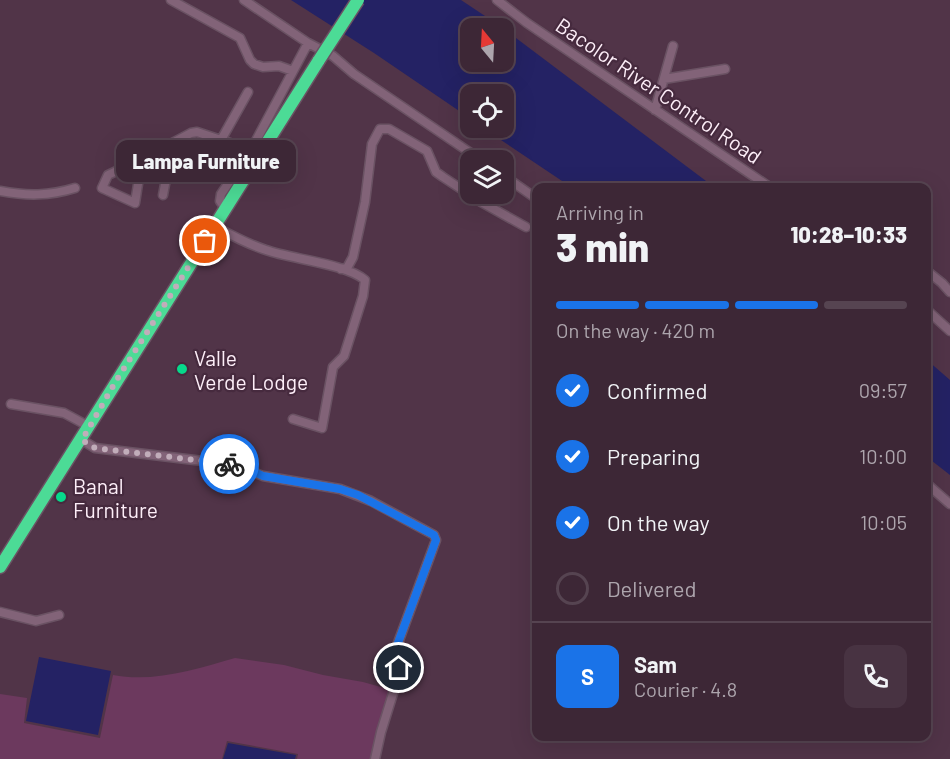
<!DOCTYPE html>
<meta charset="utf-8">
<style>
body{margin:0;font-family:Barlow,sans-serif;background:#483342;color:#f1f3f6;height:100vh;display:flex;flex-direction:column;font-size:22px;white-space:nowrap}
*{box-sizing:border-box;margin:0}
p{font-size:20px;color:#ada5ad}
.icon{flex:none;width:33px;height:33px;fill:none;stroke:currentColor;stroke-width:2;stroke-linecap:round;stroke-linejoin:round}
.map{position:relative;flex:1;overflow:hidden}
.details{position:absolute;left:532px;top:183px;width:399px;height:558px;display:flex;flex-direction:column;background:#3d2736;border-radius:12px;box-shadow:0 6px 24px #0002,0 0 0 2px #564451}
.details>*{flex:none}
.needle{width:39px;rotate:342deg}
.buttons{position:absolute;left:460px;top:18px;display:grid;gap:12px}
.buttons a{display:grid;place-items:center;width:54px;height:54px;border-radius:12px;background:#3d2736;box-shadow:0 6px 24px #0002,0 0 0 2px #564451;font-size:30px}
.pin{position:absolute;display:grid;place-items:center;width:51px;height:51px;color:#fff;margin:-26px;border:3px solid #fff;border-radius:50%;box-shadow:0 2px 6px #0007}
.courier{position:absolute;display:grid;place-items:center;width:60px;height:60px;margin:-30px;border:4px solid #1a73e8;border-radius:50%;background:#fff;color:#222;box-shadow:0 2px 8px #0007}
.bubble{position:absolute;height:42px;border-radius:12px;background:#3d2736;box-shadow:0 6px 24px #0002,0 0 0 2px #564451;font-size:20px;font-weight:800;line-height:42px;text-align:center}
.headline em{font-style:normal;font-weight:800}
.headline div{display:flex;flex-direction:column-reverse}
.headline{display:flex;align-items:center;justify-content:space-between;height:102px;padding:0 24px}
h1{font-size:39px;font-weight:800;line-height:45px}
.bar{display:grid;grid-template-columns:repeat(4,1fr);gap:9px 6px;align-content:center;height:72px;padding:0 24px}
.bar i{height:8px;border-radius:4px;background:#564451}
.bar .on{background:#1a73e8}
.bar p{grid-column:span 4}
.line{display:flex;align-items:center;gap:15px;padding:0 24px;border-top:2px solid #564451}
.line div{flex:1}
.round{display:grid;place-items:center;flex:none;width:63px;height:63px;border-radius:12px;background:#483342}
ol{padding:0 24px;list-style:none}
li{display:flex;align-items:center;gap:18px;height:66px}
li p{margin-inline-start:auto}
li .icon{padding:6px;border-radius:50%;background:#1a73e8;color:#fff;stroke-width:4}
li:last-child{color:#ada5ad}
li i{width:33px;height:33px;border:3px solid #564451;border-radius:50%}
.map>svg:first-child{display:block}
</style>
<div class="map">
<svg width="950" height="759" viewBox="0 0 950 759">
<rect width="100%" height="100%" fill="#513448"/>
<!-- green -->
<path fill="#6c395e" d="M235,658L284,665L323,675L363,682L395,691L373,759H297L298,754L227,741L222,759H0V694L27,698L24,723L100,738L113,675C153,683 197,669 235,658Z"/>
<!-- water -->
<path fill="#242264" d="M291,0H461L503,28H471V62H504V29L714,187H571L483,128H504V94H471V119L374,53Z
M927,360L950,380V475L927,457Z
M39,657L111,671L98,735L26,721Z
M228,743L296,755L295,759H223Z"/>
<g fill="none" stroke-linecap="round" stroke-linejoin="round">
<defs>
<path id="minor" d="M171,0L240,38L250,60L254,64L263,67L279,66L293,71
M244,0L308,43L333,56L354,74L481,160
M497,0L527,23L771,188
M664,79L725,69
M655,110L673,46
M182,138L193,156L226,165
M221,140L248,92
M504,176L537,199
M0,191C27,196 49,196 75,188
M163,195L166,179L163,171L142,159L135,203L102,188L108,175L142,159L191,133L197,132L251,150
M225,208L220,201L221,194L251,150L308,43
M214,226C231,235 247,244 266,250C291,259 347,264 365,280L363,296L344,356L333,367L322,428L293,419
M341,269L347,268L353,257L365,202L372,144L380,129H389L427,151L436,172L443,177L481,202L526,227
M927,271L942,283L950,292
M927,310L950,331
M11,404L64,413L90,427
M82,440L95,448L236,465L263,476L340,489L371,501L434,535L436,540L395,651V660L400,671L381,732L375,759
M927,484L950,504
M0,612L36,621L59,615"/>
<path id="highway" d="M0,567L319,60"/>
</defs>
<!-- minor casing -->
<use href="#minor" stroke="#6a5263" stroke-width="11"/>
<!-- highway casing -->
<use href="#highway" stroke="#6a5263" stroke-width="15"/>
<!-- minor -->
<use href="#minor" stroke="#826378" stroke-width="8"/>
<!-- highway -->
<use href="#highway" stroke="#4cdb96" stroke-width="12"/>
<defs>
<path id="highway-bridge" d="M319,60L358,0"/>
</defs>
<!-- highway-bridge casing -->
<use href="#highway-bridge" stroke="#6a5263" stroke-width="15" stroke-linecap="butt"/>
<!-- highway-bridge -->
<use href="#highway-bridge" stroke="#4cdb96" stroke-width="12"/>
</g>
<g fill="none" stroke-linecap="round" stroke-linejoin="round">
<!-- done -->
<path stroke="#c1adba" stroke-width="6" stroke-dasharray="0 10.8" d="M205,241L116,381L82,440L95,448L229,464"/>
<!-- route -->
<path stroke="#1a73e8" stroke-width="8" d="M229,464L246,468L263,476L340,489L358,495L434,535L436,540L395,651V660L399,668"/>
</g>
<!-- markers -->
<g fill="#07d98b" stroke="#462a3e" stroke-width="2">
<circle cx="182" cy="369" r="6"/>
<circle cx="61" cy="497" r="6"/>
</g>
<g text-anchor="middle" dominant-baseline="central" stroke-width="4.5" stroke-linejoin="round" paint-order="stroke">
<!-- street labels -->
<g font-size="21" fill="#fdeef8" stroke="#462a3e">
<text transform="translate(659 90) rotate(34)">Bacolor River Control Road</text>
</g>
<!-- poi labels -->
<g font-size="21" fill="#fdeef8" stroke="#462a3e" text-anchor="start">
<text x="194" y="357">Valle<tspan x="194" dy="24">Verde Lodge</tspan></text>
<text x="73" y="485">Banal<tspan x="73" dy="24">Furniture</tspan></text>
</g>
</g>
</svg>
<div class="buttons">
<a><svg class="needle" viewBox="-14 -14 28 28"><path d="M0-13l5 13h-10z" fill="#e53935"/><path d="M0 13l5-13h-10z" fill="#ada5ad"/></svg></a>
<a><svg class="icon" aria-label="locate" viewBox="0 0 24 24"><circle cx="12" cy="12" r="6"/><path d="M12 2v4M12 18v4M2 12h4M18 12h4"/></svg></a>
<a><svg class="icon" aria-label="layers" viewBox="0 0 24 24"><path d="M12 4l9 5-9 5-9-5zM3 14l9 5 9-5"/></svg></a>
</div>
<div class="pin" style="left:205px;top:241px;background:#ea580c"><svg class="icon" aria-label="bag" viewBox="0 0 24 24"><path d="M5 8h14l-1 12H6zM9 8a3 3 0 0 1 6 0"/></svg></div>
<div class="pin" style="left:399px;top:668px;background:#1f2937"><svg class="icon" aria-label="home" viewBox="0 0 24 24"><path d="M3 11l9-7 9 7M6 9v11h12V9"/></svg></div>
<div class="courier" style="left:229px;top:464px"><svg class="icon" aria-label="bike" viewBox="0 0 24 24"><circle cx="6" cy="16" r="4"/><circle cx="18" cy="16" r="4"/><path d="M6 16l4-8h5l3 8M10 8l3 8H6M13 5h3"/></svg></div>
<div class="bubble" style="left:116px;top:140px;width:180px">Lampa Furniture</div>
<section class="details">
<div class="headline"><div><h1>3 min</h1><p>Arriving in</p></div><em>10:28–10:33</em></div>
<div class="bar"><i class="on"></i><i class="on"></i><i class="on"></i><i></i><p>On the way · 420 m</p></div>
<ol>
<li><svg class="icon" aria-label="check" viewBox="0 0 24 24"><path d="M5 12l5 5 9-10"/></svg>Confirmed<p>09:57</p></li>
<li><svg class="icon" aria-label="check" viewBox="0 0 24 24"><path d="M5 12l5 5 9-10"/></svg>Preparing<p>10:00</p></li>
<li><svg class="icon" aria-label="check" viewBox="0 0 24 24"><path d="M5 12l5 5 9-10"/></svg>On the way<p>10:05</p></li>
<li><i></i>Delivered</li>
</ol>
<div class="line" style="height:108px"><b class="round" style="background:#1a73e8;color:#fff">S</b><div><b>Sam</b><p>Courier · 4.8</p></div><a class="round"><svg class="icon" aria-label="phone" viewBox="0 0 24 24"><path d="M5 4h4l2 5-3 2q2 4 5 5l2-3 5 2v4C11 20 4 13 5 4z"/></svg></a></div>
</section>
</div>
